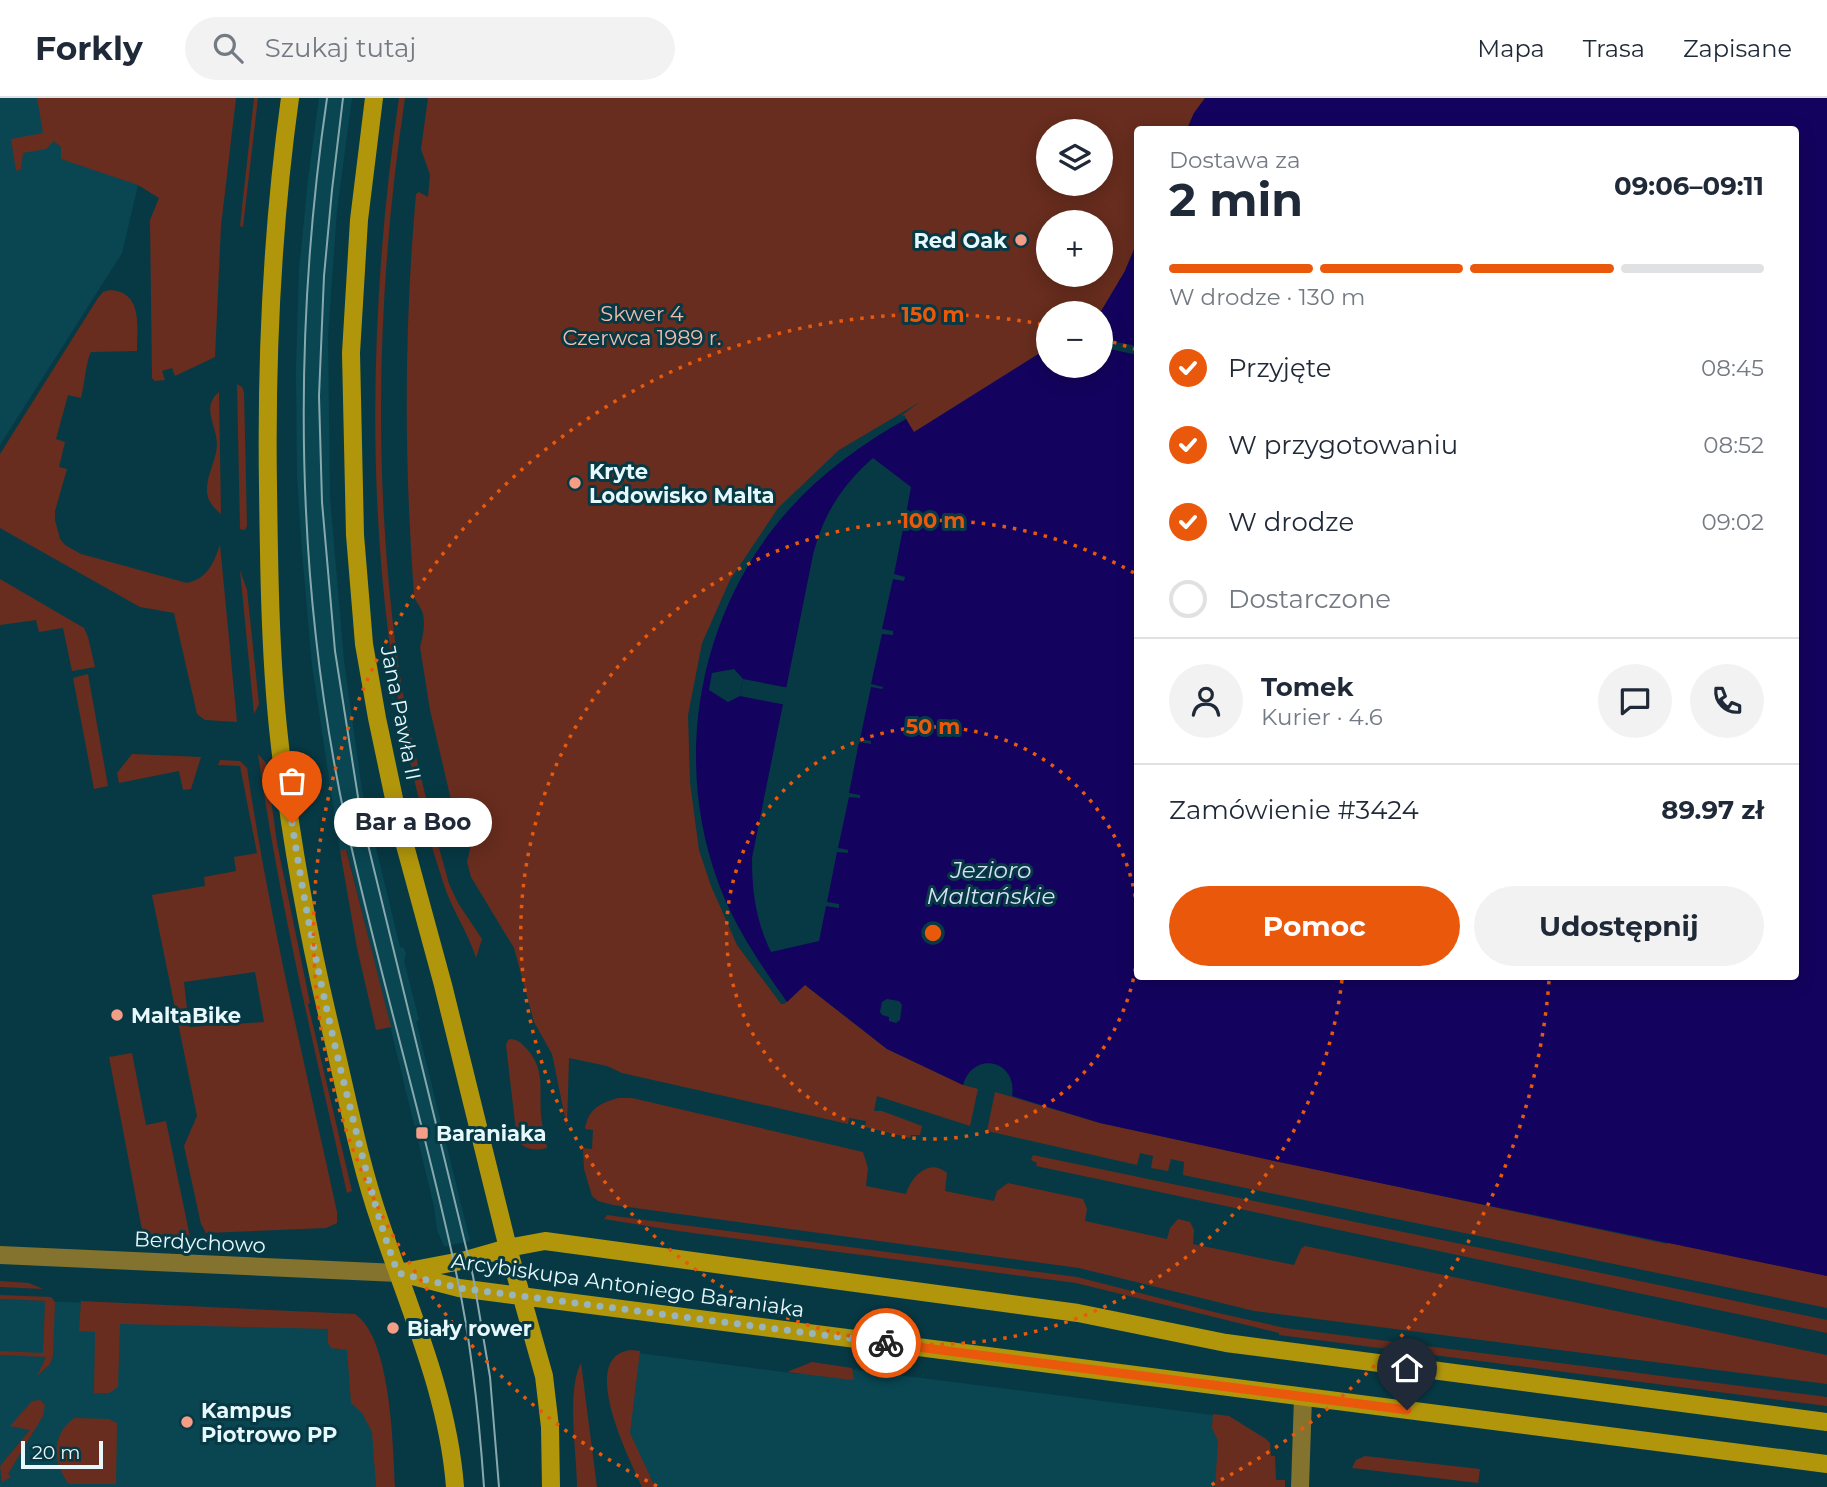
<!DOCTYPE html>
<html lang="pl">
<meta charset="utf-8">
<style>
body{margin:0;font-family:Montserrat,sans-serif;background:#f2f2f3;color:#1f2937;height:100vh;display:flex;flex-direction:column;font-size:26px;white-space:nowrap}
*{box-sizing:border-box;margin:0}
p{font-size:23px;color:#747a83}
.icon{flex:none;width:38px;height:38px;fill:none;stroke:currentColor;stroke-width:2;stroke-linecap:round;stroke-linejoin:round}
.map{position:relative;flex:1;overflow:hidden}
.details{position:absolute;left:1134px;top:28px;width:665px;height:854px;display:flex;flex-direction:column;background:#fff;border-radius:7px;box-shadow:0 4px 18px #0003}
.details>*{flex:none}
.buttons{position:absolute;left:1036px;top:21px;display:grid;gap:14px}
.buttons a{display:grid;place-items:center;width:77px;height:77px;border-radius:50%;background:#fff;box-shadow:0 4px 18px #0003;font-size:35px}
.scale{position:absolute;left:21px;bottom:18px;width:82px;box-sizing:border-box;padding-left:7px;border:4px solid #e6f8fc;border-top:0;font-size:19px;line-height:24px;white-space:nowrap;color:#e6f8fc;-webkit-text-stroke:5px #073944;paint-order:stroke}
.pin{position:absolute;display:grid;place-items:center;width:60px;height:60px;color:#fff;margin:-72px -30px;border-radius:50% 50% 50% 0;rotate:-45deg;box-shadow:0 0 7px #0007}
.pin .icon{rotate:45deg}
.courier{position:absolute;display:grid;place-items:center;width:70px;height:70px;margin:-35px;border:5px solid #ea580c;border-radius:50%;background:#fff;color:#222;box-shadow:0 2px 9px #0007}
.bubble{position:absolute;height:49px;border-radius:24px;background:#fff;box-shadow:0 4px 18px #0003;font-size:23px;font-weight:700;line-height:49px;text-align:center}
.headline em{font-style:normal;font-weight:700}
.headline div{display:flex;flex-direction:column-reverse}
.headline{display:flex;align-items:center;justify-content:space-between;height:119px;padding:0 35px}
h1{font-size:46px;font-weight:700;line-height:52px}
.bar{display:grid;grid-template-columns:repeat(4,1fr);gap:10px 7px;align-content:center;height:84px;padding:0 35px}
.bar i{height:9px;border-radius:5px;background:#e0e1e3}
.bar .active{background:#ea580c}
.bar p{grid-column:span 4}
.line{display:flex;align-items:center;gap:18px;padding:0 35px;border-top:2px solid #e0e1e3}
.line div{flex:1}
.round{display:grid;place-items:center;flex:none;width:74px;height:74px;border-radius:37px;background:#f2f2f3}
ol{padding:0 35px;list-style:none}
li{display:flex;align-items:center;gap:21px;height:77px}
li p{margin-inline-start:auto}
li .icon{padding:7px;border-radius:50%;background:#ea580c;color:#fff;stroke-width:4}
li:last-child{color:#747a83}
li i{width:38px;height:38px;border:4px solid #e0e1e3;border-radius:50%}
.primary-button{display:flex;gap:14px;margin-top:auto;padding:14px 35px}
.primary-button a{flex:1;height:80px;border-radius:42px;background:#ea580c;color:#fff;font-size:28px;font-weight:700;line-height:80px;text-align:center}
.primary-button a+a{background:#f2f2f3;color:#1f2937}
header{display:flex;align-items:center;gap:42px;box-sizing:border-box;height:98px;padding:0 35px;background:#fff;border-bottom:2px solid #e0e1e3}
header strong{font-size:33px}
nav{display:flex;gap:38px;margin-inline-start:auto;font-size:24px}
.search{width:490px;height:63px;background:#f2f2f3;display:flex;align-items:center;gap:18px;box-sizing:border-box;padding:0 24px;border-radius:38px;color:#747a83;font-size:26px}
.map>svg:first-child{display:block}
</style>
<header>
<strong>Forkly</strong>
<div class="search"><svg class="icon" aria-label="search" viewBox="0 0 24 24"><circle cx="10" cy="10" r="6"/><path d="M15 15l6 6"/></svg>Szukaj tutaj</div>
<nav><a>Mapa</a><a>Trasa</a><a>Zapisane</a></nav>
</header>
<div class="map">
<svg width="1827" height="1389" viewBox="0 0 1827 1389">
<rect width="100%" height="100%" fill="#073944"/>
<!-- built -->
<path fill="#094652" d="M0,0H120L138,87L122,155L0,347Z
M319,0H352L337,112L328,238L330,399L344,563L362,692L400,849L404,850L406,856L404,863L418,918L419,922L416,923L470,1143L447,1148H444L437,1132L434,1108L347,752L340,753L312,567L302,454L297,376L296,269L299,172L308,82Z
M0,1201L350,1217L371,1264L377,1389H0Z
M638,1255L798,1276L810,1266L1228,1319L1218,1389H650L627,1336Z"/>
<!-- green -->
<path fill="#682d1e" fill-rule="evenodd" d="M37,0H236L221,128L215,259L175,278L172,270L162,273L165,282L155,283L152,280L150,122L159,100L138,87L61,61V49L54,43L46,51L23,55L21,71L16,73L11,41L43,35Z
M254,0H258L243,129L240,128Z
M399,0H405C377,186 372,379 398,565C409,640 429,713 449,786L458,805L482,841L476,860C468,834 452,812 444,787C362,543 362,253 399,0Z
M428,0H1205L1194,15L1187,31L1138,32L1137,144L1125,173L1100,215H1048V250L913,335L905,318L902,317L920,304L839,352L778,410L730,482L702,545L688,617L690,685L699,752L711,788L737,847L781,906H784L805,887L887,951L963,987L978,991L970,1028L877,998L874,1013H882L922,1028L920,1037H911L910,1040L865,1029L866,1023L849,1020L848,1026L622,975L607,968L569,960L567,1029L552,956L534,924L514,850L471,779L467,764L471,747L466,730L458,727L456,723L430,612L420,549C423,538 426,524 422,513C420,507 415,504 414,497C404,362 404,230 416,96L419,94L428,99L430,77L421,51ZM1048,33H1101V86H1048ZM1048,124H1101V177H1048Z
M110,192C143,194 137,228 137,253L91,254C87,259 84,289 81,300L68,297L56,341L65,344L59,369L67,371L55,413V422L60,441L65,447L81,456L187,485C208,480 213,466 220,447L237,624L205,622L197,616L174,515L140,509L0,430V356L98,200L103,194Z
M237,286L242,289L244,294L247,428L245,432L240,431Z
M219,294L221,416C214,410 208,404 207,394C206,377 217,362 217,345C216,326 201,309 219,294Z
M240,472L247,492L259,606L254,616Z
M0,481L84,530L88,539L95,569L72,573L63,530L39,534L36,522L0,527Z
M88,576L108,688L94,691L73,580Z
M132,656L201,659L191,691L183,692L179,673L119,685L117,675Z
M258,656L266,665L277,745L310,905L308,906L352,1093L347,1095C314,949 279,804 258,656Z
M220,662L240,663L247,670C269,819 305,967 337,1114V1125L326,1130L206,1135L201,1126L184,1048L197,1018L152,797L205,788L204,779L236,773L234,759L257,755L240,668L218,667ZM255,874L264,924L189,929L184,884Z
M346,751L391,929L376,932L357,850L340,753Z
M511,941C518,942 520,944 525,949C546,971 539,990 541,1017C542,1028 545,1039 547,1050C535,1053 525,1052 517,1042L506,947L508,942Z
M132,955L146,1027L166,1023L190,1139L143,1137L109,959Z
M995,994L1100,1025L1667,1146L1672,1137L1827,1178V1210L1183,1077L1184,1064L1171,1061L1168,1073L1151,1070L1153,1058L1140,1055L1137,1067L987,1033Z
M618,1000H632L863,1054L868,1070L866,1088L906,1096C911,1079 929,1059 947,1075L945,1093L994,1103L997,1093L1008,1085L1083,1101L1087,1111L1085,1123L1167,1141L1170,1130L1178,1121L1190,1124L1194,1132L1193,1146L1294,1167L1301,1151L1305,1148L1827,1257V1286L1254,1213L1079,1170L613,1107L598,1103L592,1098L584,1071L583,1050L592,1051L593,1032L585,1031C588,1011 600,1005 618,1000Z
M1033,1057L1827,1222V1235L1036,1068L1037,1065L1031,1062Z
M607,1117L1077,1179L1218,1215L1285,1230L1827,1299V1308L1279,1237V1235L1076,1185L678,1133L604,1121Z
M0,1183L29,1185L43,1191L0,1189Z
M0,1197L51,1199L55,1204L53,1258L50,1266L37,1278L46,1259L0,1257V1253L43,1255L45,1203L0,1201Z
M81,1203L355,1216C391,1240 393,1347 395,1389H376L372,1334L362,1315L351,1305L347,1252L331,1250L328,1245V1231L120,1226L118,1289L109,1295H94L95,1234L79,1233Z
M631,1252L640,1253L630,1335L655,1389H642C631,1364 576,1258 631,1252Z
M812,1264L852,1270L854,1281L852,1282L787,1274Z
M581,1265L597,1389H577C577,1356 566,1293 581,1265Z
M40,1302L45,1307L43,1318L8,1376L11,1379L2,1384L0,1368L30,1332L10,1328L32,1303Z
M1213,1316L1229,1318L1266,1341L1270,1345L1271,1358H1275L1276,1382H1285V1389H1215L1218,1343L1212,1330Z
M74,1320L109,1321L117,1325L116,1386H69C52,1365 51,1337 74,1320Z
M1365,1358L1480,1371L1478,1385L1352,1370L1356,1362Z"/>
<!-- water -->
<path fill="#14035e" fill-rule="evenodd" d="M1205,0H1827V1178L1274,1063L1100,1025L1012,998C1018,962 973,952 963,987L887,951L805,887L787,904C760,866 734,828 718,784C675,666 696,532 772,432C808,385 856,349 906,321L914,334L1048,250V268H1063L1062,271L1068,272L1070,268H1101V249L1137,257L1138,878H1796V32L1187,31L1194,15ZM873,360L911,389L905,422L917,425V429L904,426L894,476L905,479L904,483L893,481L882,531L893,533V537L882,536L871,586L883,589L882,591L871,589L860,641L871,643V646L859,644L849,695L860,697V700L849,699L838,750L848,752V755L837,754L827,804L839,806V810L826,808L819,843L771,854C756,823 752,794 752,760L813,457C823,417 842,387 873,360ZM734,571L743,581L740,598L728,604L709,592L712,575ZM887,901L899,903L902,907L900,922L896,925L889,923V919L882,917L880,914L882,904Z
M1137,144L1138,248H1137L1101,241L1102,222L1100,215L1125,173Z"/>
<!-- pier -->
<path fill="#073944" d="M743,581L789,590L786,607L740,598Z"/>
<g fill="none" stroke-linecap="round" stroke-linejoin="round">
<!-- street -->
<path stroke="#83732e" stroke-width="18" d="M0,1157L398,1175
M1300,1389L1303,1299"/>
<!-- secondary -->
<path stroke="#b1960c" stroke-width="18" d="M290,0C272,130 266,258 268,389C269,469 270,551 278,630C289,735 309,843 334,945C348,1004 360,1066 380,1124C409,1211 448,1296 455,1389
M374,0L359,122L351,255L355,437L364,546L377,620L400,729L443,887L508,1150L544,1278L550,1329L551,1389
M398,1175L466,1162L508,1150L545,1143L1078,1215L1226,1245L1827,1324
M405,1176L459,1190L1827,1366"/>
<!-- tram -->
<path stroke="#88a8ae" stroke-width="2" d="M327,0C292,240 295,487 346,725C379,877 425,1026 457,1179C472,1248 479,1318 484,1389
M343,0L332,92L324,178L319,298L322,404L335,553L361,718L473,1178L490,1279L499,1389"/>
</g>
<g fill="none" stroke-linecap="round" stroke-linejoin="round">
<!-- done -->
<path stroke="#98b5bc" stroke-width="7" stroke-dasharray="0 12.6" d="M292,725C306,818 325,910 348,1001C363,1060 376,1118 398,1175L459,1190L886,1245"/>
<!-- route -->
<path stroke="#ea580c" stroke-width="9" d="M886,1245L1407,1312"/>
</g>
<!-- distance rings -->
<g fill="none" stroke="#e8590c" stroke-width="3.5" stroke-dasharray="3.5 7">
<path d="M1137 860A206 206 0 1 1 1137 810"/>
<path d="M1342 882A412 412 0 1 1 1136 476"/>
<path d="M1549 883A618 618 0 0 1 1209 1388M657 1388A618 618 0 0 1 1046 227M1103 241A618 618 0 0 1 1134 251"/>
</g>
<!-- markers -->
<g fill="#f49e87" stroke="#073944" stroke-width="2.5">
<circle cx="1021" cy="142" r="7"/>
<circle cx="575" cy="385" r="7"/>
<circle cx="117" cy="917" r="7"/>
<rect x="415" y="1028" width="14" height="14" rx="3.5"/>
<circle cx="393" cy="1230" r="7"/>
<circle cx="187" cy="1324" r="7"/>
</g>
<g text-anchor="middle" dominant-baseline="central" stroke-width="6" stroke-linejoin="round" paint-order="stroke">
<!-- poi labels -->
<g font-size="21" font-weight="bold" fill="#e6f8fc" stroke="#073944" text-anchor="start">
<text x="1007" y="142" text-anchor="end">Red Oak</text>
<text x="589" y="373">Kryte<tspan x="589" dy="24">Lodowisko Malta</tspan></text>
<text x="131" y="917">MaltaBike</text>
<text x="436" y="1035">Baraniaka</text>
<text x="407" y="1230">Biały rower</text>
<text x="201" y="1312">Kampus<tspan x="201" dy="24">Piotrowo PP</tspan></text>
</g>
<!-- park labels -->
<g font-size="21" fill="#f3bbac" stroke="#073944">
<text x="642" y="215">Skwer 4<tspan x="642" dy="24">Czerwca 1989 r.</tspan></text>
</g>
<!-- street labels -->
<g font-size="21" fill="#e6f8fc" stroke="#073944">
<text transform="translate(401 615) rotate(79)">Jana Pawła II</text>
<text transform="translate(200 1144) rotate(3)">Berdychowo</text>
<text transform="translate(628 1187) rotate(8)">Arcybiskupa Antoniego Baraniaka</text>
</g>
<!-- water labels -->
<g font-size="23" font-style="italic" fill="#d9def7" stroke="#073944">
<text x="991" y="772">Jezioro<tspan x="991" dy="26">Maltańskie</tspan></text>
</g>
</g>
<circle cx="933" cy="835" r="10" fill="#e8590c" stroke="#073944" stroke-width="3.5"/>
<g font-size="21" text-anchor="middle" font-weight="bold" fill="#e8590c" stroke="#073944" stroke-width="6" stroke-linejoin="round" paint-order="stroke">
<text x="933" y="224">150 m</text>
<text x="933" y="430">100 m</text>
<text x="933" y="636">50 m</text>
</g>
</svg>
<div class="buttons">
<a><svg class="icon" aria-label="layers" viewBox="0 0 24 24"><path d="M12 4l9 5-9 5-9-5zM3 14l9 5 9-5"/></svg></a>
<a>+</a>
<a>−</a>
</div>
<div class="scale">20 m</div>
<div class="pin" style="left:292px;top:725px;background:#ea580c"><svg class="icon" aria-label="bag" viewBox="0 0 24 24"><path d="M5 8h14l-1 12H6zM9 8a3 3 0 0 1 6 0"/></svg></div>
<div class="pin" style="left:1407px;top:1312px;background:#1f2937"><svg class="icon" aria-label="home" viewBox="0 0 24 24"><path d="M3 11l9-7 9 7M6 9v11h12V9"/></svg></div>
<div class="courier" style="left:886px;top:1245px"><svg class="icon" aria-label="bike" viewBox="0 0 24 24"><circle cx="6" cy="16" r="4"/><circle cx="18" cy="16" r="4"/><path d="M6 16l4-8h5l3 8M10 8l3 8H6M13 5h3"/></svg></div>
<div class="bubble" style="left:334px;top:700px;width:158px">Bar a Boo</div>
<section class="details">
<div class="headline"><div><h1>2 min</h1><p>Dostawa za</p></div><em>09:06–09:11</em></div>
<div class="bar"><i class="active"></i><i class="active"></i><i class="active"></i><i></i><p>W drodze · 130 m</p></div>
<ol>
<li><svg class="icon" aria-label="check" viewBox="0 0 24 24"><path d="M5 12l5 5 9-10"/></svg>Przyjęte<p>08:45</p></li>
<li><svg class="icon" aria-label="check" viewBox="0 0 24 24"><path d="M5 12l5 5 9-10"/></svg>W przygotowaniu<p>08:52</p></li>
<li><svg class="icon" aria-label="check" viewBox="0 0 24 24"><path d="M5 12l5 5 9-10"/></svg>W drodze<p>09:02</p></li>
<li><i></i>Dostarczone</li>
</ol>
<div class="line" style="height:126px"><a class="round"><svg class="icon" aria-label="person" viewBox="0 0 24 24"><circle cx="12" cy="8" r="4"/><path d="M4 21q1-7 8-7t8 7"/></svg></a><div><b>Tomek</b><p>Kurier · 4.6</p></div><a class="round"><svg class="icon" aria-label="chat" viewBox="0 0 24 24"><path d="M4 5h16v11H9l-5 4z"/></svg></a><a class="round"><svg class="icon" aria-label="phone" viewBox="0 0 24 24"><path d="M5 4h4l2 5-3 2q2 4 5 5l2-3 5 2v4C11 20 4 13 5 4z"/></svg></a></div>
<div class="line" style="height:91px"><div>Zamówienie #3424</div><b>89.97 zł</b></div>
<div class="primary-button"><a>Pomoc</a><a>Udostępnij</a></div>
</section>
</div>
